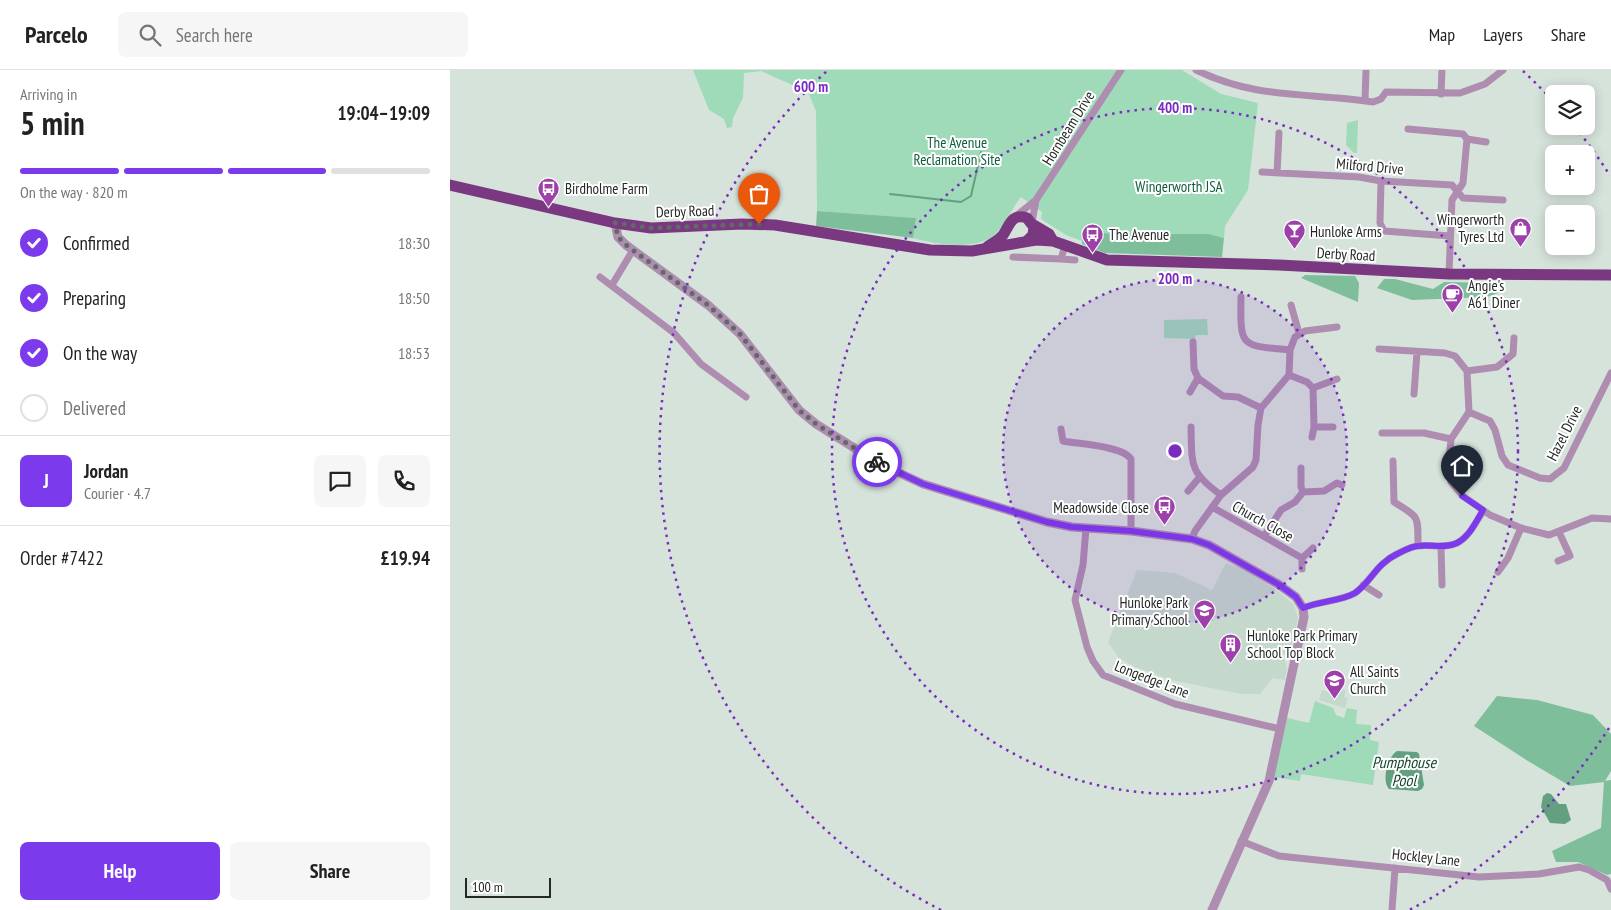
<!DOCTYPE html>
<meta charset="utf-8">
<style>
body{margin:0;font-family:"PT Sans Narrow",sans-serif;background:#f6f6f6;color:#222;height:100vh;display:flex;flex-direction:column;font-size:19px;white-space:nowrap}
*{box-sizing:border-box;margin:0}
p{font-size:16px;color:#767676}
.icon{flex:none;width:28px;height:28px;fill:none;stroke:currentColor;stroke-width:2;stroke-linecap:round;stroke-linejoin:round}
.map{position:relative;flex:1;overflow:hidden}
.panel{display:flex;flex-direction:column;background:#fff;width:450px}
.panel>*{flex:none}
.fabs{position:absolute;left:1095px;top:15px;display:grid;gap:10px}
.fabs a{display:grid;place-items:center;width:50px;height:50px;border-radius:8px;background:#fff;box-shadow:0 2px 12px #0003;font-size:25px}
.scale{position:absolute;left:15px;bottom:12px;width:86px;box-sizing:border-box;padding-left:5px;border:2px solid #242926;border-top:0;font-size:14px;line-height:18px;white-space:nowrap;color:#242926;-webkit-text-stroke:4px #fff;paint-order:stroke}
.pin{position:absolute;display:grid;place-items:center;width:42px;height:42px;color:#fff;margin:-51px -21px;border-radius:50% 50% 50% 0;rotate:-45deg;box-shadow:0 0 5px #0007}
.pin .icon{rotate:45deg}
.courier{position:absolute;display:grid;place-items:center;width:50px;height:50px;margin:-25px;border:4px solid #7c3aed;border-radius:50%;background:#fff;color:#222;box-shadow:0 1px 6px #0007}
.summary em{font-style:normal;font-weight:800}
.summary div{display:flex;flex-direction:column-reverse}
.summary{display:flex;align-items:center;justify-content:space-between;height:85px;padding:0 20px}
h1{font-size:32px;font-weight:800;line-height:38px}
.bar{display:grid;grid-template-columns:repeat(4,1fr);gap:8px 5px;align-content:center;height:60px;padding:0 20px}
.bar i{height:6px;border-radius:4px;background:#e0e0e0}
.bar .active{background:#7c3aed}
.bar p{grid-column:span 4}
.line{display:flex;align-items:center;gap:12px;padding:0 20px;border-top:1px solid #e0e0e0}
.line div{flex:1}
.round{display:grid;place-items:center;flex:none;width:52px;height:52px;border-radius:8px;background:#f6f6f6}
ol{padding:0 20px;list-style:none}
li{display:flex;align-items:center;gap:15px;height:55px}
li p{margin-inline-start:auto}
li .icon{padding:5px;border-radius:50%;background:#7c3aed;color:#fff;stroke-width:4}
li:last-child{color:#767676}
li i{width:28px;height:28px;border:2px solid #e0e0e0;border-radius:50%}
.button{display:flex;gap:10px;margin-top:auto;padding:10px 20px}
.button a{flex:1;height:58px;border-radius:8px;background:#7c3aed;color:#fff;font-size:20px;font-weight:800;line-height:58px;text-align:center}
.button a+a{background:#f6f6f6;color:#222}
header{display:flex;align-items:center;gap:30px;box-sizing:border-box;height:70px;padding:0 25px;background:#fff;border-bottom:1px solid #e0e0e0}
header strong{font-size:24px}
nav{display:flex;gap:28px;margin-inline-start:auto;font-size:18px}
.search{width:350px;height:45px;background:#f6f6f6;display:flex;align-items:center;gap:12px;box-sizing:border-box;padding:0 18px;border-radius:8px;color:#767676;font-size:19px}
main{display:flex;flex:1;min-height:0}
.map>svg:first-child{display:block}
</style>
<header>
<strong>Parcelo</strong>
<div class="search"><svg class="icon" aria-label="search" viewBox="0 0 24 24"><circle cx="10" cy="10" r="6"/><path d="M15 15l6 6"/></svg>Search here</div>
<nav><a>Map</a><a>Layers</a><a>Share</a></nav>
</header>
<main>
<section class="panel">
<div class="summary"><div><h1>5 min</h1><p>Arriving in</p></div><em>19:04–19:09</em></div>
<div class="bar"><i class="active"></i><i class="active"></i><i class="active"></i><i></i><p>On the way · 820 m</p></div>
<ol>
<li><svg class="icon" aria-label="check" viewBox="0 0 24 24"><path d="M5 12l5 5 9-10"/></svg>Confirmed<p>18:30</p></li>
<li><svg class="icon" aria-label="check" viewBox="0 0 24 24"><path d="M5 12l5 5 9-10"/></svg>Preparing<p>18:50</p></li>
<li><svg class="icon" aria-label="check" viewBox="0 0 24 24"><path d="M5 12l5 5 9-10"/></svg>On the way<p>18:53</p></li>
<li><i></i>Delivered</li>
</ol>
<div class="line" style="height:90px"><b class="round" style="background:#7c3aed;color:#fff">J</b><div><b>Jordan</b><p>Courier · 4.7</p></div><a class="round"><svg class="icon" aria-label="chat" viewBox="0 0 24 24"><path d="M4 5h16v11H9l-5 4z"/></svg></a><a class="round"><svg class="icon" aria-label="phone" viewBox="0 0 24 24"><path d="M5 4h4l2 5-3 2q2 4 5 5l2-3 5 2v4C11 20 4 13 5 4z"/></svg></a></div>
<div class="line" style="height:65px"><div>Order #7422</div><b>£19.94</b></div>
<div class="button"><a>Help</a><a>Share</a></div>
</section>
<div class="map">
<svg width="1161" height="840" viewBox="0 0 1161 840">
<rect width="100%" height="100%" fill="#d6e3db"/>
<!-- built -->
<path fill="#c4d9cc" d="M776,493L792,498L828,521L844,535L848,548L841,580L833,586L837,597L835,610L823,608L810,624H791L721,610L685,597L669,588L658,572L687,500L725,503L762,520Z
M889,618L896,621L894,627L898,628L895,638L869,630L872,620L887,625Z"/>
<!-- green -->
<path fill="#9fdab9" d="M243,0H732L771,24L808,33L798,120L775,156L774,168L759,164H664L633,161L632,171L616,165L591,149L592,142L571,127C562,138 556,153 546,163C528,182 485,174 463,168L466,148L367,141L366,41L358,22L311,1L294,3L293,28L283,48L282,57L277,58L274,49L259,40Z
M908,50L907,83H904L896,75L897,53Z
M757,249L758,265H746L745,269L714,268V250Z
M865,631L883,638L886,645L894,648L897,638L907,640L906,654L921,655L920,670L929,672L923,715L851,704L850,711L822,707L837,648L859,653Z"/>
<!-- forest -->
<path fill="#7ebe9b" d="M367,141L466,148L463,168L366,156Z
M633,161L664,164H759L774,168L772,187L655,183L632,174Z
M855,205L905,206L909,213L908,232L851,208Z
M934,209H945L983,219L994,212L1050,213L1048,223L1037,227L962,230L927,218Z
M1047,626L1087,630L1143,645L1161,664V701L1155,711L1161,710V804L1157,805L1128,792H1106L1102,781L1151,758L1154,712L1120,716L1078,691L1024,656Z"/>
<!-- water -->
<path fill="#62a07f" d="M947,681L967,682L969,684L974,715L972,719L968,721L939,719C931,711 938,686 947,681Z
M1097,723L1101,724L1109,734H1116L1121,750L1115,754L1100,753L1091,737L1093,726Z"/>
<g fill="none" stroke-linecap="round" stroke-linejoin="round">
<!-- stream -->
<path stroke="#62a07f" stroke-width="2" d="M440,124L511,132L521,126L531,82"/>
<!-- minor -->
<path stroke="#ae8db1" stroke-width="7" d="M746,0C808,30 858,22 923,32L931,29L936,22L1010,23L1035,14L1053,0
M991,24L992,0
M915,31L916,0
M958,59L1013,64L1017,69L1013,113L1002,130L999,204
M1017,69L1036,72
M812,102L909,107L931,111L1002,115L1013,128L1053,130
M827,103L829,63
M931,111L930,153L934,161L1000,166
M566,146L586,130
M582,152L586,130L671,0
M563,187L611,189L615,176
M611,189L625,190
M150,207L224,263L251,294L296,327
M162,215L183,180
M791,227C790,279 791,275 840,280
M841,235L849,263
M929,279L995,283L1005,286L1017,301L1019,342L1001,369L999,392L1001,412L1013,426L1040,445L1071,458L1099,465L1142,448L1161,449
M1017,301L1047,297L1063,284L1064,268
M839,305L857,312L863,318
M748,308L773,326L788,327L811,338
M740,322L748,308L744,299L743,272
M964,324L967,282
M1019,342L1040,351L1045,360L1052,386L1058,395L1090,408L1100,409L1114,398L1161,303
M741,357C742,395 739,402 771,425
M883,357H864L863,318L887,309
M611,359L613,371C628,374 673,376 681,389V461
M932,363H974L1001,369
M862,367L864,357
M943,391L944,432C969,448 968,444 968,476
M851,398V417L853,422
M738,421L749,408
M762,437L852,488L863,478
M636,458L633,495L625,530L637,577L643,591L653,605L725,634L830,659
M815,465L831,440L845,432L853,422L874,421L887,413L892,415
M742,469L745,461L771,425L803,397L806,390L808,355L811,338L839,305L840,280L845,267L855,261L887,257
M991,477L992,515
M852,488V499
M1108,491L1120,486L1109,462
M1048,502L1058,488L1071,458
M913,515L929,525
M853,538C869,531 892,531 905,523C921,512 926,494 947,484C953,481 962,476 968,476C981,474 994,479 1007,473C1019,467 1026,452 1033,441
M791,771L829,786L1029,807L1089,804L1129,797L1139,800L1157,810L1161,819
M942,840L945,798"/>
<!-- tertiary -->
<path stroke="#ae8db1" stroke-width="9" d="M165,153L168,167L176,175L258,235L290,264L349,340L366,354L430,394L473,414L597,452L622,457L681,461L742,469L759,475L828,514L846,527L853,538L854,547L819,711L762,840"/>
<!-- trunk -->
<path stroke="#7a3880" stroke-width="11" d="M0,115L165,153L201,158L292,154L325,155L480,180L522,181L586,170L603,171L657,190L829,195L999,204L1161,205
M582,154L599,164L603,171
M537,177C542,173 549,170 553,165C560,155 561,143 577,148L584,157L583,165L577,171"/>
</g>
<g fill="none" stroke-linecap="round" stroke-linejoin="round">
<!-- done -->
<path stroke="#626a65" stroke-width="5" stroke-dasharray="0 9" d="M309,154L202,158L165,153L168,167L176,175L258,235L290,264L349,340L366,354L427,392"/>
<!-- route -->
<path stroke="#7c3aed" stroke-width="6" d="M427,392L473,414L597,452L622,457L681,461L742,469L759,475L828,514L846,527L853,538C869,531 892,531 905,523C921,512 926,494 947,484C953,481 962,476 968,476C981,474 994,479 1007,473C1019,467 1026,452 1033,440L1012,426"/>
</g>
<!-- distance rings -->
<circle cx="725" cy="381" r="172" fill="#7b2cbf" fill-opacity=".12"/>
<g fill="none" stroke="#7b2cbf" stroke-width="2.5" stroke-dasharray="2.5 5">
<circle cx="725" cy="381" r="172"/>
<circle cx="725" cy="381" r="343"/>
<path d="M1159 658A515 515 0 0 1 959 840M491 840A515 515 0 0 1 377 1M1073 1A515 515 0 0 1 1102 30M1125 57A515 515 0 0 1 1159 104"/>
</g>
<!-- icons -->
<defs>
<symbol id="bus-pin" viewBox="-11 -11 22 30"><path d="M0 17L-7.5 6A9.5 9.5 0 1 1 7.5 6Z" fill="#9e40a9" stroke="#fff"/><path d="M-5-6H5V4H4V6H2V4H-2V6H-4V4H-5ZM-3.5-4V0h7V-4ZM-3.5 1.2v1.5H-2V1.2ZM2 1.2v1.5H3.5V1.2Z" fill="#fff"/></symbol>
<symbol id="shop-pin" viewBox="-11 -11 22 30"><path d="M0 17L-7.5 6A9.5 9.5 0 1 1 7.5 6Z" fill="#9e40a9" stroke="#fff"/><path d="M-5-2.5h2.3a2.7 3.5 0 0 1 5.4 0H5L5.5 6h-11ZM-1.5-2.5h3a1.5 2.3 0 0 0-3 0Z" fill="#fff"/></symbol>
<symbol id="bar-pin" viewBox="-11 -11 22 30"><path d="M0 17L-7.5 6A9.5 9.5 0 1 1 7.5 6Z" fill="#9e40a9" stroke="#fff"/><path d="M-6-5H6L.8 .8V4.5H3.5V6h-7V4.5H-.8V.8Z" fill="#fff"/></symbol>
<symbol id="cafe-pin" viewBox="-11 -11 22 30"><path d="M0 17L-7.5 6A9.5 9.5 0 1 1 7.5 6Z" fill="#9e40a9" stroke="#fff"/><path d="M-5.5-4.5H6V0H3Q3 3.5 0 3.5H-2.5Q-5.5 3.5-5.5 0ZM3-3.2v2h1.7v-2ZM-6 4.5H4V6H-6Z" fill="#fff"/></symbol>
<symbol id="school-pin" viewBox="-11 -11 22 30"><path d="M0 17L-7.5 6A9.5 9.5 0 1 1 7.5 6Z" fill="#9e40a9" stroke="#fff"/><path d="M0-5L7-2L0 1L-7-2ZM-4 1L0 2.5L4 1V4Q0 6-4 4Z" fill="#fff"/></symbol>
<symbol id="building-pin" viewBox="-11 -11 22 30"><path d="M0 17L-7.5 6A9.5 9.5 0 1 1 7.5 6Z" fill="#9e40a9" stroke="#fff"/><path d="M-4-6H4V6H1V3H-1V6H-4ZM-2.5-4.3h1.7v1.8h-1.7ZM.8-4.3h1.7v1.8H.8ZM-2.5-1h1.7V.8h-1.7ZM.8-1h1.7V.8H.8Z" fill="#fff"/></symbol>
</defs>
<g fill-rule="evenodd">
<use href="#bus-pin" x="86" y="106" width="25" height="34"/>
<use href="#shop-pin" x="1058" y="146" width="25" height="34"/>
<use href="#bar-pin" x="832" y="148" width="25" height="34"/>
<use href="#bus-pin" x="630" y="152" width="25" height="34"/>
<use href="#cafe-pin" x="990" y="212" width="25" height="34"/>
<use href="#bus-pin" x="702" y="424" width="25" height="34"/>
<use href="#school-pin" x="742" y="528" width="25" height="34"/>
<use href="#building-pin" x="768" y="562" width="25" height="34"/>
<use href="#school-pin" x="872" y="598" width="25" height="34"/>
</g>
<g text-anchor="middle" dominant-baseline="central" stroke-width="4" stroke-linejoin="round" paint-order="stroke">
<!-- street labels -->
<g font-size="15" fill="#242926" stroke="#fff">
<text transform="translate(618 58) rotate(-58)">Hornbeam Drive</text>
<text transform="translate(920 96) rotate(5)">Milford Drive</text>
<text transform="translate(235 141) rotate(-2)">Derby Road</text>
<text transform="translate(896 184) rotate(3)">Derby Road</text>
<text transform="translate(1114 363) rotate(-63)">Hazel Drive</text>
<text transform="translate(813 451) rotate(29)">Church Close</text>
<text transform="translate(702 609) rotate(21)">Longedge Lane</text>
<text transform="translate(976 787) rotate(6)">Hockley Lane</text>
</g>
<!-- park labels -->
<g font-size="15" fill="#0f5d3c" stroke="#fff">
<text x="507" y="72">The Avenue<tspan x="507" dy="17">Reclamation Site</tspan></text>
<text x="729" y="116">Wingerworth JSA</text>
</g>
<!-- poi labels -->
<g font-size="15" fill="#242926" stroke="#fff" text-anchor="start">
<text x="115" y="118">Birdholme Farm</text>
<text x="1054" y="149" text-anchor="end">Wingerworth<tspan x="1054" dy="17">Tyres Ltd</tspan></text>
<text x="860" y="161">Hunloke Arms</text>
<text x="659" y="164">The Avenue</text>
<text x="1018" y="215">Angie's<tspan x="1018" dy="17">A61 Diner</tspan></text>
<text x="699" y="437" text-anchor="end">Meadowside Close</text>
<text x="738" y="532" text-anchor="end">Hunloke Park<tspan x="738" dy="17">Primary School</tspan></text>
<text x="797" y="565">Hunloke Park Primary<tspan x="797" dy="17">School Top Block</tspan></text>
<text x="900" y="601">All Saints<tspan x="900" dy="17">Church</tspan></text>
</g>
<!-- water labels -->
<g font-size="16" font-style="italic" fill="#14462f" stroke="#fff">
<text x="954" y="692">Pumphouse<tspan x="954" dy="18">Pool</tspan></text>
</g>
</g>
<circle cx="725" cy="381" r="8" fill="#7b2cbf" stroke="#fff" stroke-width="2.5"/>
<g font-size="15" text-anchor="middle" font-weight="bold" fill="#7b2cbf" stroke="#fff" stroke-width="4" stroke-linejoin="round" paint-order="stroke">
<text x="361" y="22">600 m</text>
<text x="725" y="43">400 m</text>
<text x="725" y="214">200 m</text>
</g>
</svg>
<div class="fabs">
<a><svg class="icon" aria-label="layers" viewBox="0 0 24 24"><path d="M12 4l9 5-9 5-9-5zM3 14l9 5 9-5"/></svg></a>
<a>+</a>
<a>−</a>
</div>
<div class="scale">100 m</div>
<div class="pin" style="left:309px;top:154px;background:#ea580c"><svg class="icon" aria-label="bag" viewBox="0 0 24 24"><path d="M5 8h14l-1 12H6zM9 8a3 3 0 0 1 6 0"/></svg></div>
<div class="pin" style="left:1012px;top:426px;background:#1f2937"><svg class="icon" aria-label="home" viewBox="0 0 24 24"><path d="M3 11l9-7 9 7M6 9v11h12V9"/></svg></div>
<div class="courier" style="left:427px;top:392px"><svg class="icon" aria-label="bike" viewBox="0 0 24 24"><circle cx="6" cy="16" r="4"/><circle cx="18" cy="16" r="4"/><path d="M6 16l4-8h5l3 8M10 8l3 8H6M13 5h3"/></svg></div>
</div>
</main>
